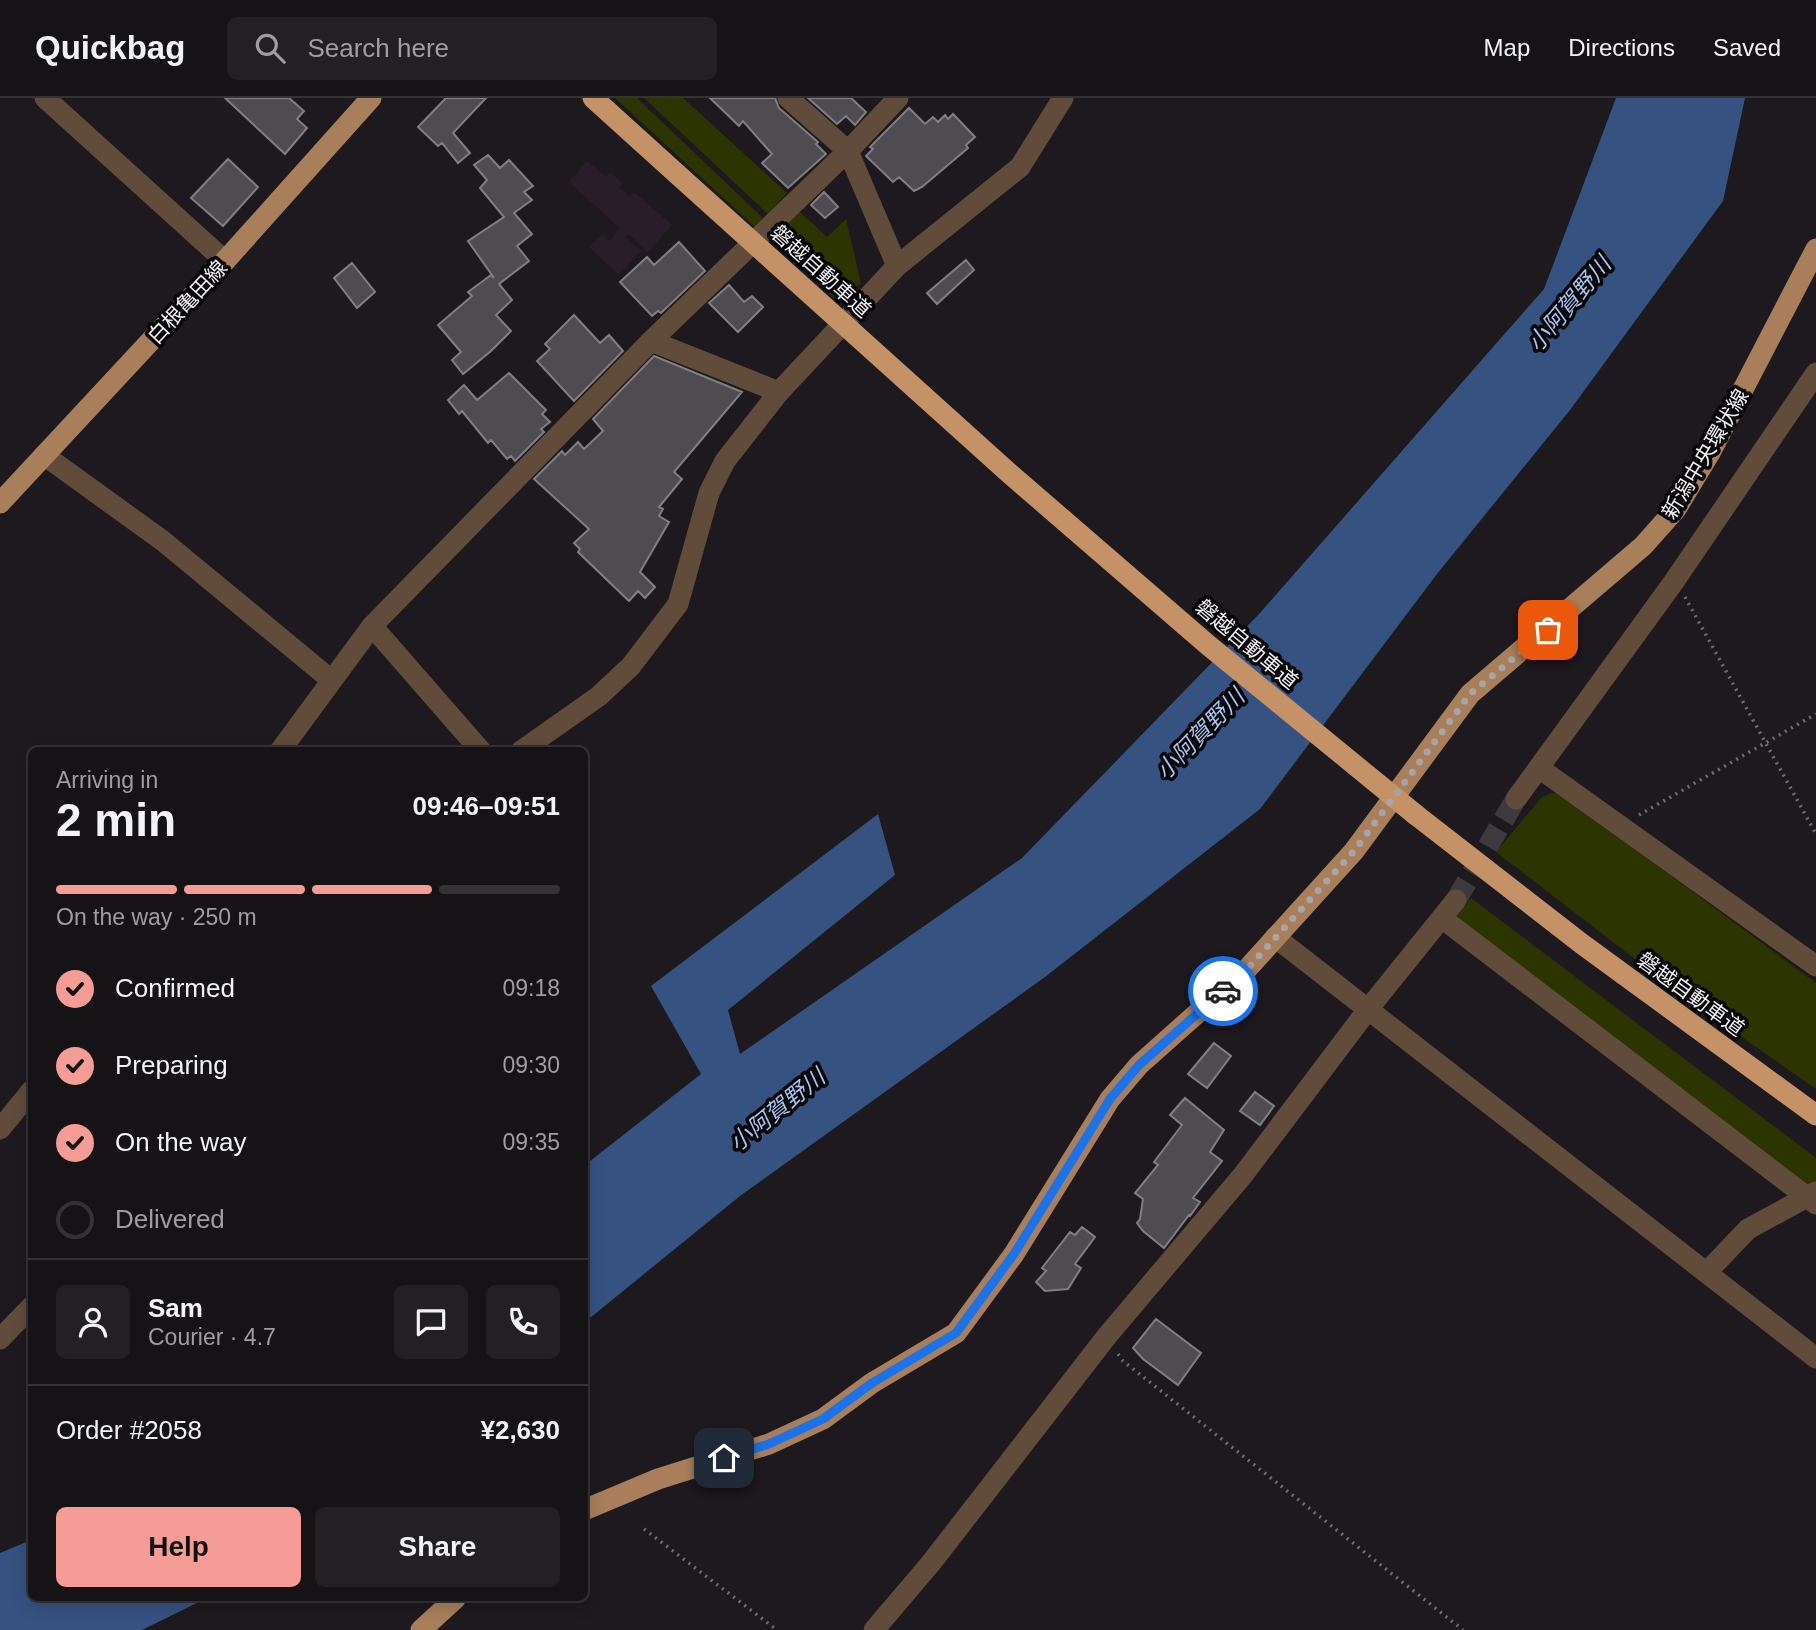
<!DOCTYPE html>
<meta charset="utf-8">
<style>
body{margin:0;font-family:Helvetica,"Noto Sans JP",sans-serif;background:#232023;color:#f1f3f6;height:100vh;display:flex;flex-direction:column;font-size:26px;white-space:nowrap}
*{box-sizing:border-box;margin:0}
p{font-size:23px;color:#9e9ea1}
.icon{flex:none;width:38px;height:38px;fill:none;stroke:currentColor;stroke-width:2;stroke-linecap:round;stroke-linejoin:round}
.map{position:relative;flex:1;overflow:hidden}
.sheet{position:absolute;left:28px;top:649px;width:560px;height:854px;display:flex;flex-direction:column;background:#161316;border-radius:10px;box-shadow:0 4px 18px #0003,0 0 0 2px #353235}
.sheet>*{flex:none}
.pin{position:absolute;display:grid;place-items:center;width:60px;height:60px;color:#fff;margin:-30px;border-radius:14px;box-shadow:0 4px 10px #0006}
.courier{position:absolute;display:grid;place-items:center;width:70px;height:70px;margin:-35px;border:5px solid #1a73e8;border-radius:50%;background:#fff;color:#222;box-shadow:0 2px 9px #0007}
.headline em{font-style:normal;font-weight:700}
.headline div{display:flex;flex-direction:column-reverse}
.headline{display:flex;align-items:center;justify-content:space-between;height:119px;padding:0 28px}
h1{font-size:46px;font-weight:700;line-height:52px}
.bar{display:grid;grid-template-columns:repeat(4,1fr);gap:10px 7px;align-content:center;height:84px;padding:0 28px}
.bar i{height:9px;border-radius:5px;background:#353235}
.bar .selected{background:#f59c96}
.bar p{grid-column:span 4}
.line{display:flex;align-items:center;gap:18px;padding:0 28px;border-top:2px solid #353235}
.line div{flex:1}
.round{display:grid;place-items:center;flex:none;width:74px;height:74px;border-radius:10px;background:#232023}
ol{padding:0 28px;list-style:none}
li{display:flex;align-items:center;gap:21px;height:77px}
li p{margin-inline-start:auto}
li .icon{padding:7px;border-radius:50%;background:#f59c96;color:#111;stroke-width:4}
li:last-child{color:#9e9ea1}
li i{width:38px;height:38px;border:4px solid #353235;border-radius:50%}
.action{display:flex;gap:14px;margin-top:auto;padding:14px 28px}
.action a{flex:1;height:80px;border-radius:10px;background:#f59c96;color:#111;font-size:28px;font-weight:700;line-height:80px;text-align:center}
.action a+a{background:#232023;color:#f1f3f6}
header{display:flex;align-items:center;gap:42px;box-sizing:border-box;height:98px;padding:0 35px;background:#161316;border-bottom:2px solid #353235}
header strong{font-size:33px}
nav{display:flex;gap:38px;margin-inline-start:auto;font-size:24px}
.search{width:490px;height:63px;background:#232023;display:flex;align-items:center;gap:18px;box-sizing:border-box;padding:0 24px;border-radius:10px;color:#9e9ea1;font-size:26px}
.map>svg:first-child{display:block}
</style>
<header>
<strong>Quickbag</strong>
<div class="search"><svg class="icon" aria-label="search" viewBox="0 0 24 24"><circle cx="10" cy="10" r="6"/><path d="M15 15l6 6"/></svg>Search here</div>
<nav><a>Map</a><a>Directions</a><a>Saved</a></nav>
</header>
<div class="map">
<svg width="1816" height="1532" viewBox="0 0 1816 1532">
<rect width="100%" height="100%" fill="#1d191e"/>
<!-- education -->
<path fill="#291d2a" d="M587,63L606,79L611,75L623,85L619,90L629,98L634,94L672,127L648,154L628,136L625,140L641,153L619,177L589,149L602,136L610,143L620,130L569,84Z"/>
<!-- green -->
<path fill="#2c3400" d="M615,0H637L765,122L756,130Z
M644,0H683L787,95L768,116Z
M797,111L827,139L846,121L861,185L837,203L770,137Z
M1551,695L1562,697L1816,885V991L1683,898L1496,754L1542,699Z
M1471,800L1816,1060V1085L1804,1093L1454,820Z"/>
<!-- water -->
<path fill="#365281" d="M1616,0H1745L1723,103L1570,312L1437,476L1260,711L1045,879L740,1098L585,1224V1067L701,976L651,888L878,716L895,777L728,912L740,956L1022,760L1259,516L1544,191Z
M31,1442L32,1500H207L142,1532H0V1455Z"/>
<!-- building -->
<path fill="#4e4b51" stroke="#817e85" stroke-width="2" d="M225,0H289L304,13L297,21L307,30L285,56Z
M446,0H486L453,35L470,55L458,65L442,45L438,48L418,29Z
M710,0H775L779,10L818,44L816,46L826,56L788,90L762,65L772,56L743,23L739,28Z
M808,0H851L866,14L855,27L846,18L837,26Z
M909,10L925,26L933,19L938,24L945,17L948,21L953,16L975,39L966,47L968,50L922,89L914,93L899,79L893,84L866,58L873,51L870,49Z
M488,57L500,70L509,62L533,88L524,94L532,102L514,115L532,136L517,148L529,163L499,186L512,202L496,217L511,233L491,253L463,276L452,262L461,254L438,227L472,198L468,194L491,177L494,180L468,143L504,119L480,90L487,82L474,67Z
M228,61L258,89L223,128L191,100Z
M824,94L838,109L825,120L811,107Z
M679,144L705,173L661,215L658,213L652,218L620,184L647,159L654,167Z
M966,162L974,172L937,206L927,195Z
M352,165L375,194L357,210L334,180Z
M729,187L744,204L752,198L763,209L738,234L709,205Z
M574,217L600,245L609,237L623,253L574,303L537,263L550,251L545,246Z
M654,258L742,294L674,374L682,381L659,409L663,411L659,418L669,424L640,474L655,489L645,500L638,493L629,503L578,454L580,451L574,445L589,431L534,381L562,353L565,357L578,344L584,351L603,333L593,321Z
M509,275L546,312L542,316L550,324L541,331L544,334L515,363L511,358L507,361L491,342L488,345L462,313L459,316L448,302L464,287L477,302Z
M1214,945L1231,958L1207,990L1188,976Z
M1255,994L1274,1008L1260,1027L1240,1013Z
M1185,1000L1224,1032L1210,1054L1222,1063L1193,1100L1200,1104L1190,1118L1189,1117L1164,1150L1143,1133L1137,1125L1140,1121L1143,1101L1135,1095L1158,1067L1154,1064L1182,1027L1170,1017Z
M1082,1129L1095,1139L1075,1166L1081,1170L1068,1191L1045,1193L1036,1184L1046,1173L1042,1170L1070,1134L1075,1137Z
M1156,1221L1201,1255L1178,1287L1143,1261L1133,1250Z"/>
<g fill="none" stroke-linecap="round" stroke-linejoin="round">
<!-- minor-tunnel -->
<path stroke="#3d393e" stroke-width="21" stroke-dasharray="21 10" stroke-linecap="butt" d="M1456,802L1516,701"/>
<!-- path -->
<path stroke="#706c71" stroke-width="3.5" stroke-dasharray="2 5" stroke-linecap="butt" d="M1685,499L1816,736
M1639,717L1816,616
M1118,1256L1123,1263L1463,1532
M644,1431L777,1532"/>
<!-- minor -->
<path stroke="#614c3c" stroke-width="21" d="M45,0L225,163
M788,0L848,53L897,168
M651,243L779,294
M44,357L163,443L330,581
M372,528L481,653
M280,653L372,528L651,243L848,53L898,0
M521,653L599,598L631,568L678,506L709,395L725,363L779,294L897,168L1020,69L1063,0
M1539,670L1816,868
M1516,701L1673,485L1816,275
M1443,821L1816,1106
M1275,839L1816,1260
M0,1031L32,992
M1707,1174L1748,1131L1816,1094
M0,1241L32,1208
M874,1532L931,1465L1107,1238L1243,1077L1369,910L1456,802"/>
<!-- major -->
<path stroke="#a97e5b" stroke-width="21" d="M0,405L225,163L371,0
M584,1412L658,1381L769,1346L823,1321L872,1285L956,1235L1014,1156L1110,1001L1139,967L1248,870L1354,753L1470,596L1643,448L1676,411L1711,353L1816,151
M421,1532L456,1500"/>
<!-- highway -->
<path stroke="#c59167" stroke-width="21" d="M593,0L677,76
M1416,717L1582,846L1816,1017"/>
<!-- highway-bridge -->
<path stroke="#c59167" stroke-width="21" d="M677,76L1009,375L1208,547L1416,717"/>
</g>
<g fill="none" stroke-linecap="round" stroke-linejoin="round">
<!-- done -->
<path stroke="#a7a5a9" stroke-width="7" stroke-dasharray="0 12.6" d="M1223,893L1248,870L1354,753L1470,596L1548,532"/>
<!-- route -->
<path stroke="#1a73e8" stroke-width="9" d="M724,1360L769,1346L823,1321L872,1285L956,1235L1014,1156L1110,1001L1139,967L1223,893"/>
</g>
<g text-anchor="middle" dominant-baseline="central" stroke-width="7" stroke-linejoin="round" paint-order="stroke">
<!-- street labels -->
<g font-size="21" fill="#f2f0f4" stroke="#060507">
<text transform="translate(821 173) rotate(42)">磐越自動車道</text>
<text transform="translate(187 204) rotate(-47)">白根亀田線</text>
<text transform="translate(1705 356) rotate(-59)">新潟中央環状線</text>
<text transform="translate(1247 546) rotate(40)">磐越自動車道</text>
<text transform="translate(1691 896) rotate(36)">磐越自動車道</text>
</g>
<!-- water labels -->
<g font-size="23" font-style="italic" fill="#aac5f1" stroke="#060507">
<text transform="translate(1569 206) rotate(-50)">小阿賀野川</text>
<text transform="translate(1200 636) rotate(-46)">小阿賀野川</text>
<text transform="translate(777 1012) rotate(-39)">小阿賀野川</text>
</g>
</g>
</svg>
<div class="pin" style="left:1548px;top:532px;background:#ea580c"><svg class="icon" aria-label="bag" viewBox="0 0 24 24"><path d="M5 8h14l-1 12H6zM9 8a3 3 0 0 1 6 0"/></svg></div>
<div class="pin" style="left:724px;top:1360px;background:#1f2937"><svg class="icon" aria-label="home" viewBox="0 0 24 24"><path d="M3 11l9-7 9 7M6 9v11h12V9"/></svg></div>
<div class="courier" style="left:1223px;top:893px"><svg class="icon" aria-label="car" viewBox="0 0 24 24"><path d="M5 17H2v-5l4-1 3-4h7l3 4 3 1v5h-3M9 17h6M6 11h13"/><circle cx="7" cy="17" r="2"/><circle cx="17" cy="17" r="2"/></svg></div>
<section class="sheet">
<div class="headline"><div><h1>2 min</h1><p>Arriving in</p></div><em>09:46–09:51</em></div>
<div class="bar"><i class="selected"></i><i class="selected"></i><i class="selected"></i><i></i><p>On the way · 250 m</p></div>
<ol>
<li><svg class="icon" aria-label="check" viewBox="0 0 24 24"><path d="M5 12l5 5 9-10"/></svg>Confirmed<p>09:18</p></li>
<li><svg class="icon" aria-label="check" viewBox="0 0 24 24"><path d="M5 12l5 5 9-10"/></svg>Preparing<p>09:30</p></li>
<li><svg class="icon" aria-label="check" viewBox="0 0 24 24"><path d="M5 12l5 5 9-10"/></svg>On the way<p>09:35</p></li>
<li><i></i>Delivered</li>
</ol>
<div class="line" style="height:126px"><a class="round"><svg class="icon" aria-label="person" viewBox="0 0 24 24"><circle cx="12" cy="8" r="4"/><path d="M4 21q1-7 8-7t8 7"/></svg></a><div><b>Sam</b><p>Courier · 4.7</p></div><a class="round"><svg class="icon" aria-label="chat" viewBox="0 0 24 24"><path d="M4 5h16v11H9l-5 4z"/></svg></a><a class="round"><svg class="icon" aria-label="phone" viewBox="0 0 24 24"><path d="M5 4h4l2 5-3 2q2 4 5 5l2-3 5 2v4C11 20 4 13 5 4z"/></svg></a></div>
<div class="line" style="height:91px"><div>Order #2058</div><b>¥2,630</b></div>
<div class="action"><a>Help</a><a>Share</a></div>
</section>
</div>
